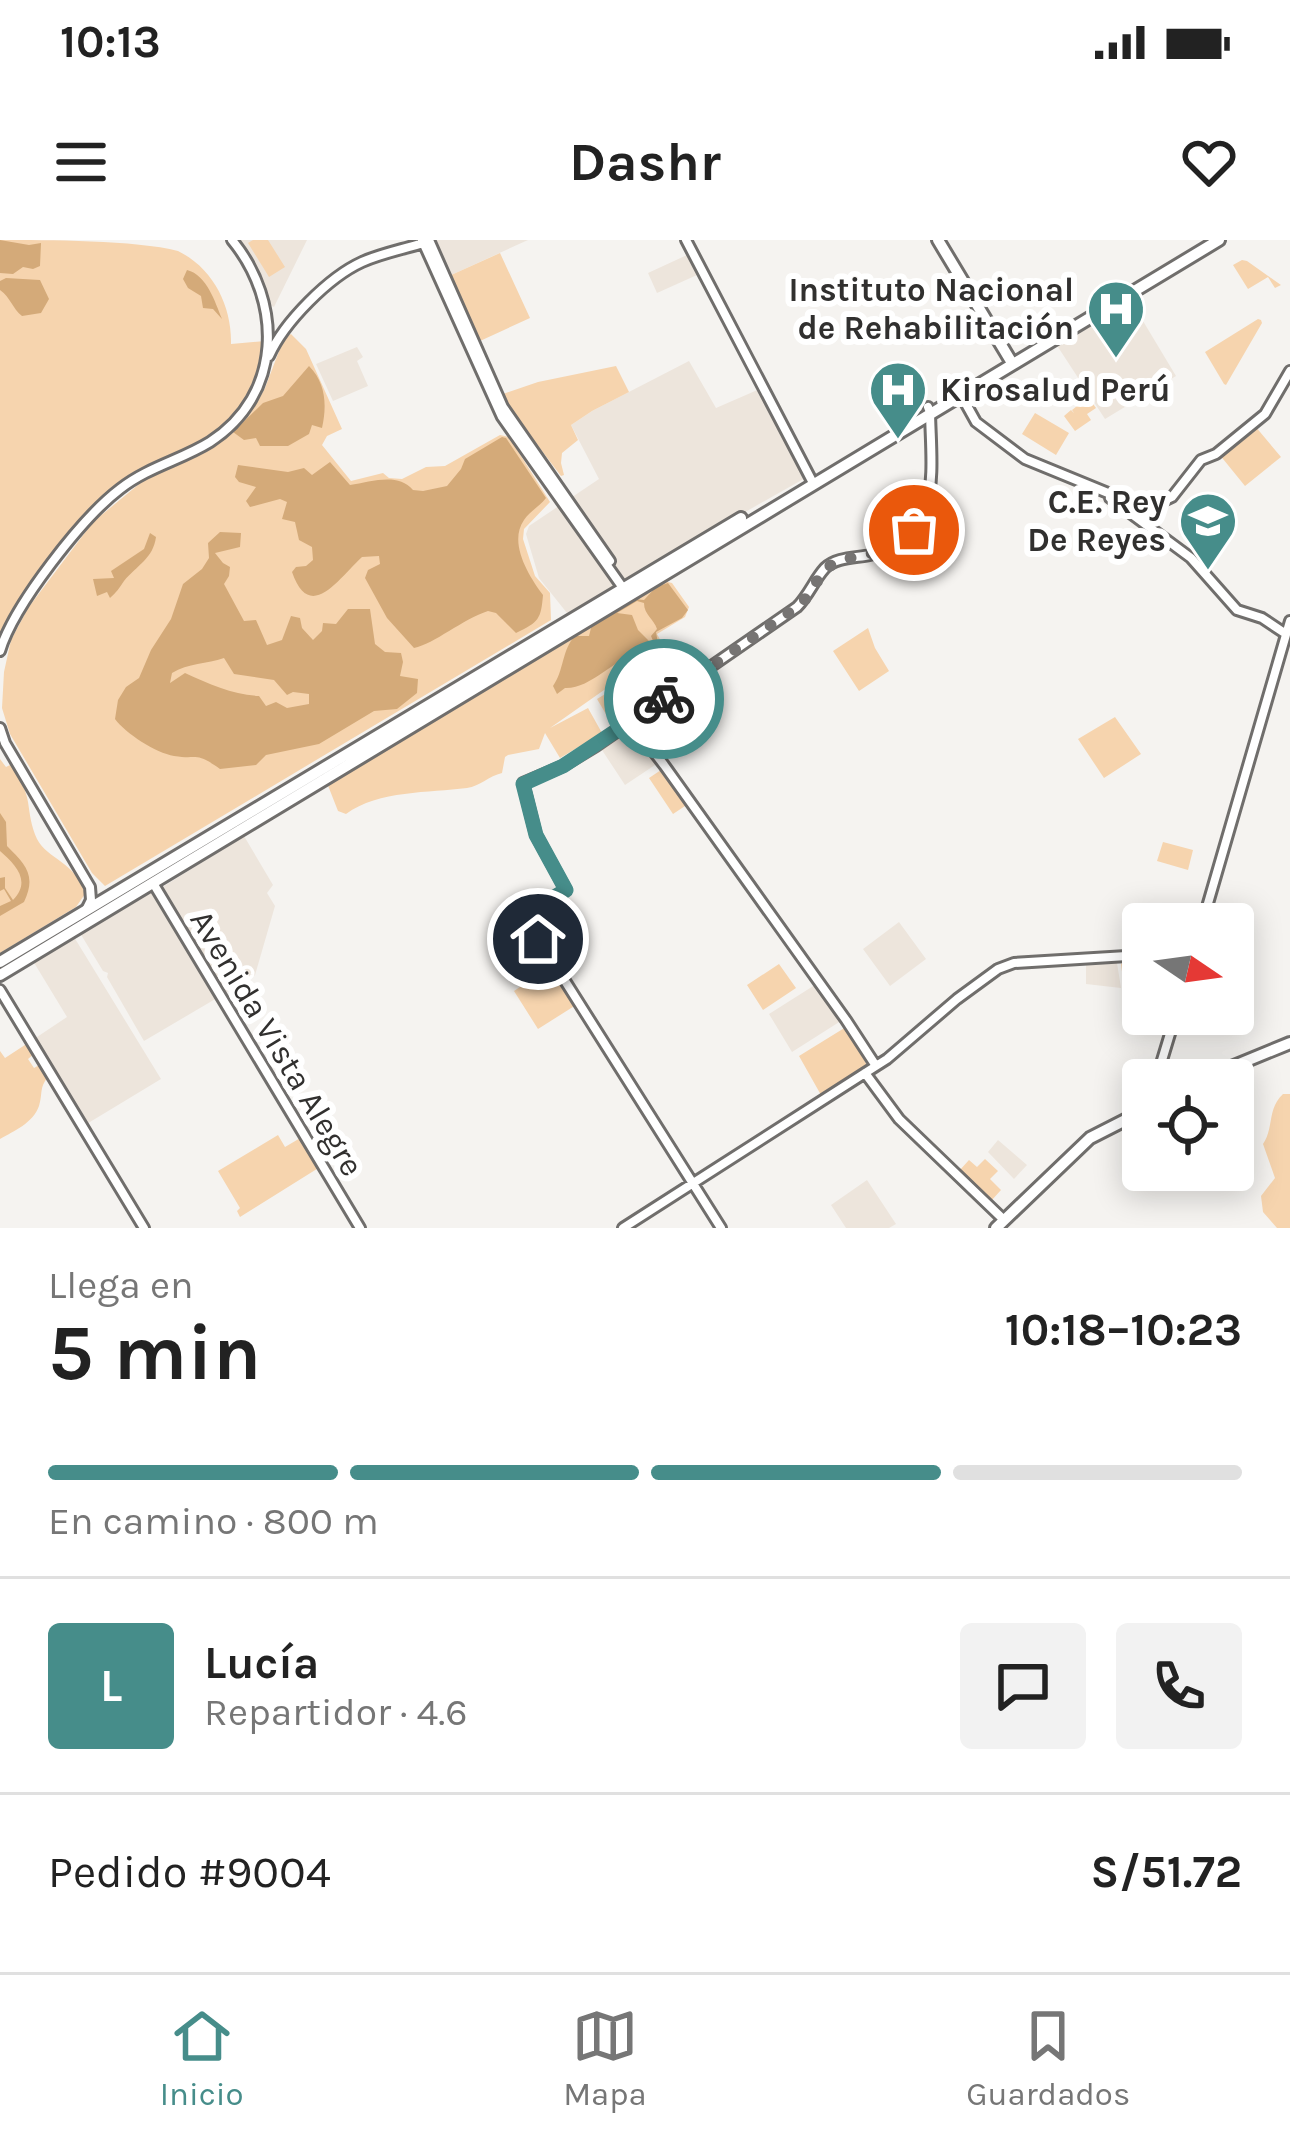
<!DOCTYPE html>
<html lang="es">
<meta charset="utf-8">
<style>
body{margin:0;font-family:Karla,sans-serif;background:#f2f2f2;color:#222;height:100vh;display:flex;flex-direction:column;font-size:45px;white-space:nowrap}
*{box-sizing:border-box;margin:0}
p{font-size:39px;color:#767676}
.icon{flex:none;width:66px;height:66px;fill:none;stroke:currentColor;stroke-width:2;stroke-linecap:round;stroke-linejoin:round}
.map{position:relative;height:988px;overflow:hidden}
.panel{display:flex;flex-direction:column;background:#fff;flex:1}
.panel>*{flex:none}
.needle{width:78px;rotate:103deg}
.tools{position:absolute;left:1122px;top:663px;display:grid;gap:24px}
.tools a{display:grid;place-items:center;width:132px;height:132px;border-radius:12px;background:#fff;box-shadow:0 6px 30px #0003;font-size:60px}
.pin{position:absolute;display:grid;place-items:center;width:102px;height:102px;color:#fff;margin:-51px;border:6px solid #fff;border-radius:50%;box-shadow:0 3px 12px #0007}
.courier{position:absolute;display:grid;place-items:center;width:120px;height:120px;margin:-60px;border:9px solid #468d8a;border-radius:50%;background:#fff;color:#222;box-shadow:0 3px 15px #0007}
.head em{font-style:normal;font-weight:700}
.head div{display:flex;flex-direction:column-reverse}
.head{display:flex;align-items:center;justify-content:space-between;height:204px;padding:0 48px}
h1{font-size:78px;font-weight:700;line-height:90px}
.bar{display:grid;grid-template-columns:repeat(4,1fr);gap:18px 12px;align-content:center;height:144px;padding:0 48px}
.bar i{height:15px;border-radius:9px;background:#e0e0e0}
.bar .current{background:#468d8a}
.bar p{grid-column:span 4}
.line{display:flex;align-items:center;gap:30px;padding:0 48px;border-top:3px solid #e0e0e0}
.line div{flex:1}
.round{display:grid;place-items:center;flex:none;width:126px;height:126px;border-radius:12px;background:#f2f2f2}
.status{display:flex;justify-content:space-between;align-items:center;height:84px;padding:0 60px;background:#fff;direction:ltr}
.status svg{height:33px;fill:currentColor}
header{display:flex;justify-content:space-between;align-items:center;height:156px;padding:0 48px;background:#fff;font-size:54px;font-weight:700}
.menu{display:flex;justify-content:space-around;align-items:center;height:168px;border-top:3px solid #e0e0e0;background:#fff;font-size:33px;color:#767676}
.menu a{display:grid;justify-items:center;gap:6px}
.menu .current{color:#468d8a}
.map>svg:first-child{display:block}
</style>
<div class="status"><b>10:13</b><svg viewBox="0 0 49 12"><path d="M0 12V9h3v3zM5 12V6h3v6zM10 12V3h3v9zM15 12V0h3v12zM26 1h20v11H26zM47 4h2v5h-2z"/></svg></div>
<header><svg class="icon" aria-label="menu" viewBox="0 0 24 24"><path d="M4 6h16M4 12h16M4 18h16"/></svg>Dashr<svg class="icon" aria-label="heart" viewBox="0 0 24 24"><path d="M12 20l-8-8c-3-5 5-10 8-4 3-6 11-1 8 4z"/></svg></header>
<div class="map">
<svg width="1290" height="988" viewBox="0 0 1290 988">
<rect width="100%" height="100%" fill="#f5f3f0"/>
<!-- built -->
<path fill="#ede5dc" d="M237,0H307L274,67L270,65L253,21Z
M432,0H528L449,36Z
M687,15L697,35L657,53L648,33Z
M1131,61L1176,136L1105,179L1056,104Z
M357,107L363,117L357,121L368,146L333,161L316,124Z
M689,121L716,168L762,148L807,237L567,373L539,338L526,294L529,286L599,239L571,185L592,171Z
M631,486L658,523L625,545L600,507Z
M244,596L273,645L267,653L275,666L255,735L223,754L218,740L213,738L161,648Z
M153,649L217,758L144,801L107,737L108,733L103,731L80,693Z
M899,682L926,719L890,746L863,709Z
M74,697L161,839L85,885L34,799L67,777L33,721Z
M1086,723H1117L1121,748L1086,744Z
M818,743L844,779L792,812L769,774Z
M998,900L1027,925L1014,939L988,912Z
M867,940L896,984L889,988H846L831,965Z"/>
<!-- green -->
<path fill="#f6d4ae" d="M0,0C47,0 136,0 178,11C213,28 232,66 231,104L265,101C263,113 262,126 259,138C237,209 158,211 108,253C64,291 28,352 0,403Z
M253,0H268L285,27L269,37L248,3Z
M500,13L530,78L480,101L449,36Z
M1242,20L1247,21L1281,45L1275,48L1268,37L1248,49L1233,25Z
M1258,79L1261,80L1262,83L1226,145L1224,144L1205,112Z
M291,94L306,109L342,189L327,196L322,205L351,241L383,233L389,238L402,239L426,227L445,226L500,195L509,197L550,262L524,289L523,299L535,336L550,353L551,380L105,646L92,633L10,494L2,468L4,432L11,400L28,368L93,282L144,240L210,208L255,166L265,148L284,98Z
M616,126L629,152L592,171L571,185L578,200L562,213L561,223L564,235L561,236L513,173L503,154L538,142Z
M1085,153L1096,168L1087,174L1091,180L1075,191L1064,176L1071,170L1074,173L1072,170L1081,163L1078,158Z
M1035,173L1069,193L1056,215L1022,194Z
M1255,186L1281,217L1245,246L1219,214Z
M664,341L672,343L689,367L685,377L657,394L663,405L661,410L550,488L588,468L602,493L560,518L545,493L539,509L508,515L505,517L502,533C489,536 480,546 467,548C429,553 379,550 346,574L338,571L327,543Z
M868,388L875,408L889,431L859,451L833,411Z
M638,434L651,456L610,481L597,459Z
M1115,477L1141,514L1104,538L1078,499Z
M7,518H10C16,531 26,548 28,562C30,575 31,586 37,599C47,619 76,622 85,654L76,667L0,713V519L6,527L10,525Z
M664,528L688,564L673,574L649,538Z
M1163,602L1193,610L1188,630L1157,621Z
M1143,719V754L1124,747L1121,724L1124,721Z
M779,724L796,748L763,770L747,745Z
M551,726L576,765L538,789L514,751Z
M846,787L868,827L821,855L799,816Z
M28,803L34,814L28,819L34,828L41,824L48,837C39,848 43,853 39,866C33,883 14,891 0,899V811L5,818Z
M1283,854H1290V988H1277L1263,972L1261,956L1275,938L1263,904C1274,888 1267,869 1283,854Z
M278,895L285,907L302,897L320,927L240,977L237,971L240,968L218,931Z
M985,919L998,931L990,939L1001,950L991,961L959,931L969,920L977,927Z"/>
<!-- water -->
<path fill="#d4aa79" fill-rule="evenodd" d="M0,0L29,5L41,3L40,26L33,29L23,27L13,34L0,33Z
M187,30C207,35 215,62 222,79L213,69L203,68L201,56L188,48L183,39Z
M6,38L40,40L49,59L41,73L22,76C12,68 11,58 0,50V41Z
M309,126C326,143 327,166 322,188L312,185L309,194L288,206H260L256,198L244,200L233,192L263,163L283,156Z
M502,197L506,198L546,258C539,267 530,271 524,280C508,303 529,336 543,355C541,379 539,382 516,393L496,373L488,371C463,379 434,404 414,408L387,378L365,338L368,330L380,324L379,316L362,317C339,338 310,384 292,332L296,327L306,326L313,320L312,307L299,300L295,282L282,279L287,262L280,259L250,267L246,261L256,247L239,242L235,237L238,225L288,232L304,228L312,235L330,222L350,245C371,242 398,232 413,250L423,251L447,246L461,229L465,219Z
M220,292L241,293L240,307L215,313L223,323L230,327L229,336L224,344L244,381L256,380L267,405L282,400L291,376L300,378L302,388L313,400L322,391L323,383L336,384L348,369H370L375,404L385,412L401,413L403,422L400,436L418,439L417,453L397,469L374,471L319,504L266,515L256,525L220,529C195,511 198,520 174,516C156,513 125,493 115,479L118,460L126,447L139,438L151,410L171,379L183,344L202,329L209,318L208,303ZM224,418L234,434L274,440L287,455L293,452L309,454V464L287,468L276,462L266,466L259,456C234,455 209,444 185,433L170,443L172,433C188,423 207,424 224,418Z
M150,293L156,297C153,319 137,325 124,341C120,347 116,353 110,358L107,352L97,356L93,339L114,338L111,331L144,309Z
M668,343L688,370L682,378L656,392L659,409C652,411 646,411 639,413C613,419 591,449 565,448L557,454L553,446C564,431 562,409 575,396H589L592,384L635,359L644,360L656,347ZM637,361L644,363C644,375 654,379 657,389L651,396L656,408L638,390L632,375L617,373Z
M0,573L6,582L7,606C25,624 37,635 24,662L0,676V666L11,661L4,649L0,651V638L5,637V648L13,660C32,641 15,624 0,611Z"/>
<g fill="none" stroke-linecap="round" stroke-linejoin="round">
<defs>
<path id="minor" d="M422,0L502,177L623,348
M429,0L503,167L610,321
M686,0L813,243
M269,116C284,82 329,37 362,22C382,13 405,9 426,2
M961,155L976,182L1025,219L1125,260L1155,265L1172,257L1201,220L1216,214L1265,174L1290,131
M1110,258L1191,318L1237,370L1262,378L1286,394
M0,411C14,365 82,278 120,249C148,227 181,220 210,202C283,155 283,62 232,0
M631,482L664,525L846,780L876,826
M0,488L5,503L90,647L91,660L87,668
M153,643L360,988
M1202,684L1290,381
M0,750L144,988
M865,833L899,879L1004,980
M1156,840L1176,774
M623,988L865,833L887,819L957,759L998,729L1014,723L1143,715
M721,988L524,676L566,650L536,595L523,543L563,526L596,506L797,367C809,355 814,340 825,328C836,317 856,318 870,315C944,300 931,229 930,172L928,167"/>
<path id="major" d="M938,0L1012,123
M0,722L741,278
M0,735L1219,0
M1200,840L1290,803
M996,988L1090,898L1143,871"/>
</defs>
<!-- minor casing -->
<use href="#minor" stroke="#706e6c" stroke-width="14"/>
<!-- major casing -->
<use href="#major" stroke="#706e6c" stroke-width="16"/>
<!-- minor -->
<use href="#minor" stroke="#fff" stroke-width="8"/>
<!-- major -->
<use href="#major" stroke="#fff" stroke-width="10"/>
</g>
<g fill="none" stroke-linecap="round" stroke-linejoin="round">
<!-- done -->
<path stroke="#767473" stroke-width="12" stroke-dasharray="0 21.6" d="M664,459L797,367L808,356L825,328L842,320L891,309L914,290"/>
<!-- route -->
<path stroke="#468d8a" stroke-width="15" d="M538,699L524,676L566,650L536,595L523,544L563,526L664,459"/>
</g>
<!-- icons -->
<defs>
<symbol id="hospital-pin" viewBox="-11 -11 22 30"><path d="M0 17L-7.5 6A9.5 9.5 0 1 1 7.5 6Z" fill="#468d8a" stroke="#fff"/><path d="M-5-5h3v3.5h4V-5h3V5h-3V1.5h-4V5h-3Z" fill="#fff"/></symbol>
<symbol id="university-pin" viewBox="-11 -11 22 30"><path d="M0 17L-7.5 6A9.5 9.5 0 1 1 7.5 6Z" fill="#468d8a" stroke="#fff"/><path d="M0-5L7-2L0 1L-7-2ZM-4 1L0 2.5L4 1V4Q0 6-4 4Z" fill="#fff"/></symbol>
</defs>
<g fill-rule="evenodd">
<use href="#hospital-pin" x="1083" y="36" width="66" height="90"/>
<use href="#hospital-pin" x="865" y="117" width="66" height="90"/>
<use href="#university-pin" x="1175" y="248" width="66" height="90"/>
</g>
<g text-anchor="middle" dominant-baseline="central" stroke-width="12" stroke-linejoin="round" paint-order="stroke">
<!-- poi labels -->
<g font-size="33" font-weight="bold" fill="#31302f" stroke="#fff" text-anchor="end">
<text x="1074" y="50">Instituto Nacional<tspan x="1074" dy="38">de Rehabilitación</tspan></text>
<text x="940" y="150" text-anchor="start">Kirosalud Perú</text>
<text x="1166" y="262">C.E. Rey<tspan x="1166" dy="38">De Reyes</tspan></text>
</g>
<!-- street labels -->
<g font-size="33" fill="#31302f" stroke="#fff">
<text transform="translate(277 803) rotate(59)">Avenida Vista Alegre</text>
</g>
</g>
</svg>
<div class="tools">
<a><svg class="needle" viewBox="-14 -14 28 28"><path d="M0-13l5 13h-10z" fill="#e53935"/><path d="M0 13l5-13h-10z" fill="#767676"/></svg></a>
<a><svg class="icon" aria-label="locate" viewBox="0 0 24 24"><circle cx="12" cy="12" r="6"/><path d="M12 2v4M12 18v4M2 12h4M18 12h4"/></svg></a>
</div>
<div class="pin" style="left:914px;top:290px;background:#ea580c"><svg class="icon" aria-label="bag" viewBox="0 0 24 24"><path d="M5 8h14l-1 12H6zM9 8a3 3 0 0 1 6 0"/></svg></div>
<div class="pin" style="left:538px;top:699px;background:#1f2937"><svg class="icon" aria-label="home" viewBox="0 0 24 24"><path d="M3 11l9-7 9 7M6 9v11h12V9"/></svg></div>
<div class="courier" style="left:664px;top:459px"><svg class="icon" aria-label="bike" viewBox="0 0 24 24"><circle cx="6" cy="16" r="4"/><circle cx="18" cy="16" r="4"/><path d="M6 16l4-8h5l3 8M10 8l3 8H6M13 5h3"/></svg></div>
</div>
<section class="panel">
<div class="head"><div><h1>5 min</h1><p>Llega en</p></div><em>10:18–10:23</em></div>
<div class="bar"><i class="current"></i><i class="current"></i><i class="current"></i><i></i><p>En camino · 800 m</p></div>
<div class="line" style="height:216px"><b class="round" style="background:#468d8a;color:#fff">L</b><div><b>Lucía</b><p>Repartidor · 4.6</p></div><a class="round"><svg class="icon" aria-label="chat" viewBox="0 0 24 24"><path d="M4 5h16v11H9l-5 4z"/></svg></a><a class="round"><svg class="icon" aria-label="phone" viewBox="0 0 24 24"><path d="M5 4h4l2 5-3 2q2 4 5 5l2-3 5 2v4C11 20 4 13 5 4z"/></svg></a></div>
<div class="line" style="height:156px"><div>Pedido #9004</div><b>S/51.72</b></div>
</section>
<nav class="menu">
<a class="current"><svg class="icon" aria-label="home" viewBox="0 0 24 24"><path d="M3 11l9-7 9 7M6 9v11h12V9"/></svg>Inicio</a>
<a><svg class="icon" aria-label="map" viewBox="0 0 24 24"><path d="M3 6l6-2 6 2 6-2v14l-6 2-6-2-6 2zM9 4v14M15 6v14"/></svg>Mapa</a>
<a><svg class="icon" aria-label="saved" viewBox="0 0 24 24"><path d="M7 4h10v16l-5-4-5 4z"/></svg>Guardados</a>
</nav>
